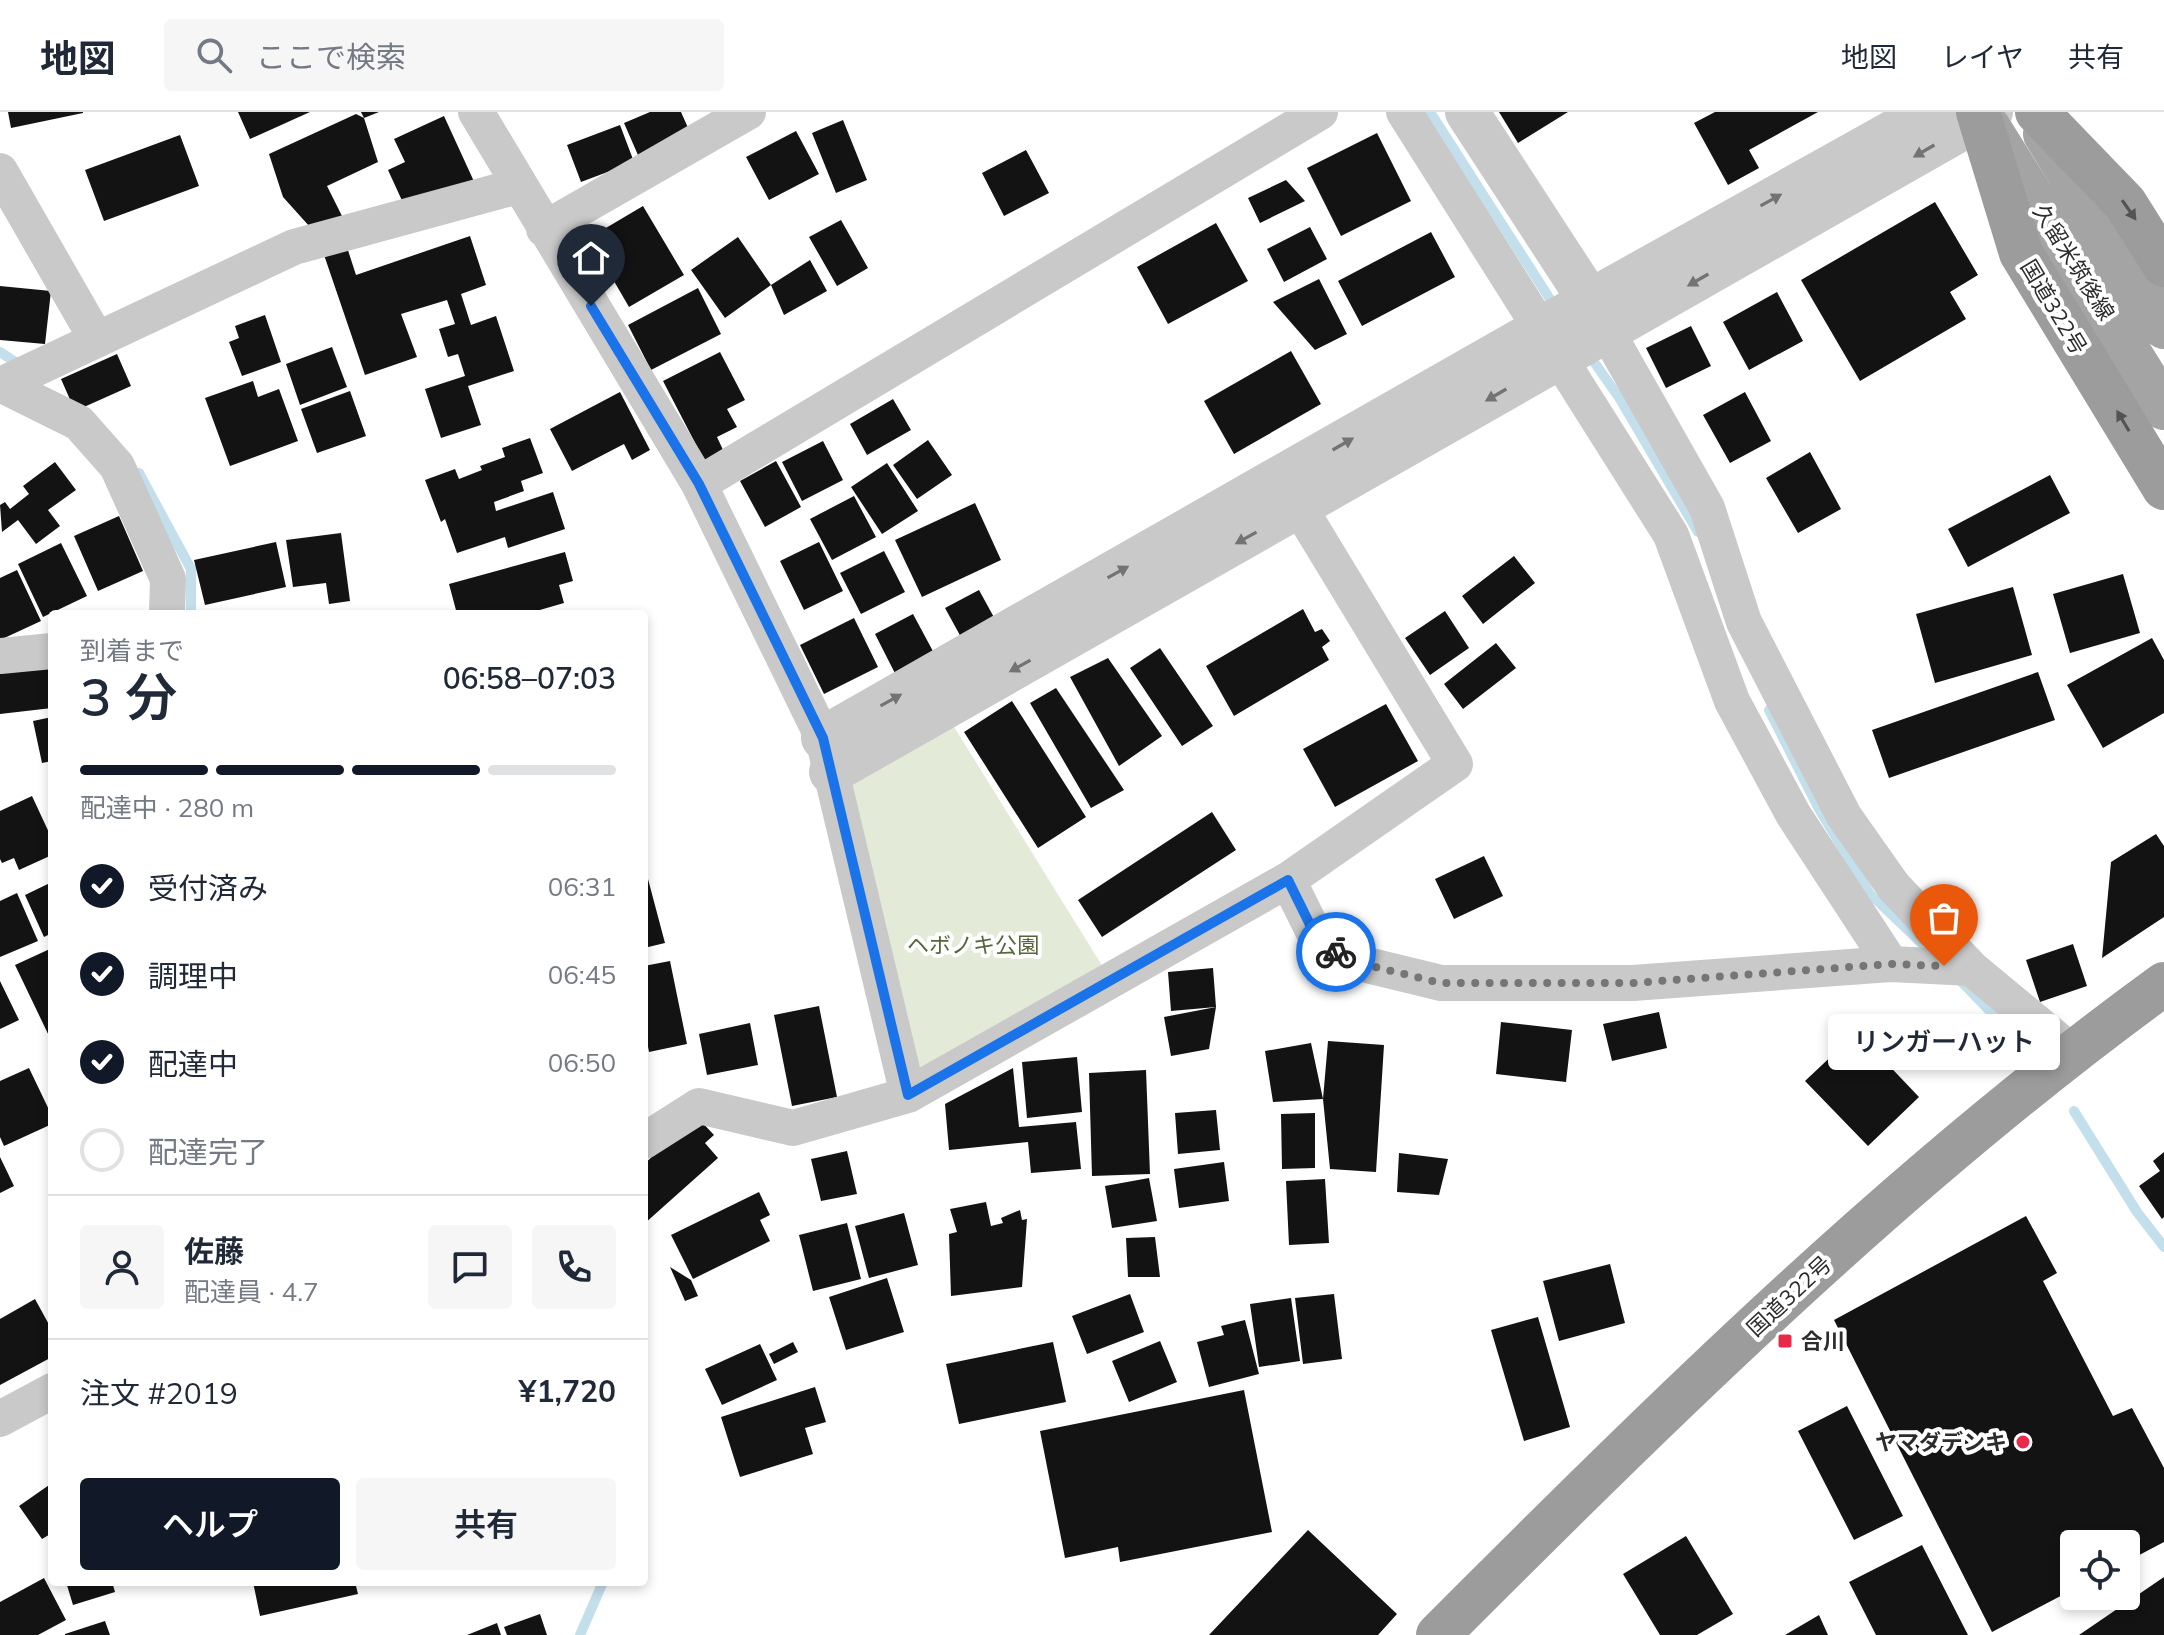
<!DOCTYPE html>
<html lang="ja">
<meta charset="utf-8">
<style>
body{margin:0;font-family:Mulish,"Noto Sans JP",sans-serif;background:#f6f6f7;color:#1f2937;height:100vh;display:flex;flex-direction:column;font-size:30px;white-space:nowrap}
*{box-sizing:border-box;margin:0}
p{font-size:26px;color:#747a83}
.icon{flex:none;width:44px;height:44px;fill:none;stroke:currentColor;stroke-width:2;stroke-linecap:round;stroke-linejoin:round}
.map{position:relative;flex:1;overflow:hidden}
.sheet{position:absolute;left:48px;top:498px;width:600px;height:976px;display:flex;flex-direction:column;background:#fff;border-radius:8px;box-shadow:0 4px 12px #0003}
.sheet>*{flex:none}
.buttons{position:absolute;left:2060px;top:1418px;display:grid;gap:16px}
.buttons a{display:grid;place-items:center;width:80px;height:80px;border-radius:8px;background:#fff;box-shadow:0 4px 12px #0003;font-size:40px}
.pin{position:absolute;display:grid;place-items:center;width:68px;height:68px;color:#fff;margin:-82px -34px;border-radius:50% 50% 50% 0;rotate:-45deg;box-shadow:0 0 8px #0007}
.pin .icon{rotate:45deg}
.courier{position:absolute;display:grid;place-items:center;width:80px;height:80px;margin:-40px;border:6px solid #1a73e8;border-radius:50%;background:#fff;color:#222;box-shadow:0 2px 10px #0007}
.bubble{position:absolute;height:56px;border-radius:8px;background:#fff;box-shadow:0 4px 12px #0003;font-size:26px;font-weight:600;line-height:56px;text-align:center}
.overview em{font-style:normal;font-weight:600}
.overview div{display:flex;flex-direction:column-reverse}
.overview{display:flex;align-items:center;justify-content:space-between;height:136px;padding:0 32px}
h1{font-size:52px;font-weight:600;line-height:60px}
.bar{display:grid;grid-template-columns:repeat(4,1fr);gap:12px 8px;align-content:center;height:96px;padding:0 32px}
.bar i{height:10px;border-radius:6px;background:#e0e1e3}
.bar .active{background:#111827}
.bar p{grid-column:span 4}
.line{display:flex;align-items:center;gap:20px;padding:0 32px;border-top:2px solid #e0e1e3}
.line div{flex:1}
.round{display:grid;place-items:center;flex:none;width:84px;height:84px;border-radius:8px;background:#f6f6f7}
ol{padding:0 32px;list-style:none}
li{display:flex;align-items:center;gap:24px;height:88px}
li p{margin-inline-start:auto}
li .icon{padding:8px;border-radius:50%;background:#111827;color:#fff;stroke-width:4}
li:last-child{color:#747a83}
li i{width:44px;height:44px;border:4px solid #e0e1e3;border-radius:50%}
.primary-button{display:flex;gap:16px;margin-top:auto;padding:16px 32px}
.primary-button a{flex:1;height:92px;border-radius:8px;background:#111827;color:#fff;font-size:32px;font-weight:600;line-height:92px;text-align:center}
.primary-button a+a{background:#f6f6f7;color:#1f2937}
header{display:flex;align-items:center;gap:48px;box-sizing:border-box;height:112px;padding:0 40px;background:#fff;border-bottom:2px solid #e0e1e3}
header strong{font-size:38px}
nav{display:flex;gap:44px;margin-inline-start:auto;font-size:28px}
.search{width:560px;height:72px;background:#f6f6f7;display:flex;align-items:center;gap:20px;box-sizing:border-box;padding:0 28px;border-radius:8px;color:#747a83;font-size:30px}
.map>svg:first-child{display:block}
</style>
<header>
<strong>地図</strong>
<div class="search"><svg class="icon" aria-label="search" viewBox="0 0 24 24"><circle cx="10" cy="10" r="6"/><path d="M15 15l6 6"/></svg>ここで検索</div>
<nav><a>地図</a><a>レイヤ</a><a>共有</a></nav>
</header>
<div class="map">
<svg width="2164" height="1523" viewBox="0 0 2164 1523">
<rect width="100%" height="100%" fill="#fff"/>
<!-- green -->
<path fill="#e4ead8" d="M938,589L1111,868L908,983L828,640Z"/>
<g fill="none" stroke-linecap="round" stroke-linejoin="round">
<!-- stream -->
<path stroke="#c3dfeb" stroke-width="10" d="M1430,0L1557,198
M0,240L23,255
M1587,240L1620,287L1698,420
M139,361L191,457V502
M1769,598L1819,697L1870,782L1935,844
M1958,866L2012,922
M2074,999L2137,1100L2164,1135
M580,1523L603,1470"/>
</g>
<!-- building -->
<path fill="#131313" d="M8,0H83V1L11,16Z
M238,0H310L250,27Z
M361,0H379L364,6L378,50L327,74L342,104L310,115L283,85L269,42L356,2L364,6Z
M650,0H681L693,27L641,50L624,11Z
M1499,0H1568L1518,31Z
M1715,0H1818L1749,38L1759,56L1728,73L1694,11Z
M444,4L477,76L410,106L388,58L405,50L394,27Z
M843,8L867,68L836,81L812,21Z
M620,13L634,50L581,70L567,33Z
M796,19L819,62L769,88L746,45Z
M1377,21L1411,89L1341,124L1307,56Z
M180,23L199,74L104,109L85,58Z
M1026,38L1049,81L1004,104L982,61Z
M1286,68L1305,89L1260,111L1248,86Z
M1935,90L1978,163L1950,180L1966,207L1860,269L1801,168Z
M643,94L684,163L629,195L589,126Z
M841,108L868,156L837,174L809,125Z
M1216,111L1248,169L1168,212L1137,155Z
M1310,115L1327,147L1284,170L1267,137Z
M1431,120L1455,165L1362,214L1338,169Z
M470,124L486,173L461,182L471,213L496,204L514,259L468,274L481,313L441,326L425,277L465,264L458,242L448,245L439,217L455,212L447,188L401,202L417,245L365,263L322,137L345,129L356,163Z
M738,125L771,173L725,206L691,158Z
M810,148L827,179L784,203L771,173Z
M1319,167L1347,222L1315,238L1273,190Z
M0,174L51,179L45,232L0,228Z
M698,176L721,222L651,258L628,213Z
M1777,180L1803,229L1749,258L1723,210Z
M265,203L281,250L242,264L229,230L239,226L235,214Z
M1691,214L1711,254L1666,276L1646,236Z
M332,235L347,275L300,293L286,252Z
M1291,239L1321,292L1234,342L1204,289Z
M720,240L745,288L727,297L737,315L717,325L724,340L705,350L663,269Z
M117,242L131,274L75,299L61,267Z
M253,269L258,285L279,277L298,329L230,354L205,286Z
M350,279L366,324L317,341L301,297Z
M620,280L650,338L632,348L624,332L572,359L550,317Z
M1745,280L1771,329L1730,351L1703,303Z
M893,287L911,318L867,343L850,312Z
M530,326L543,361L521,369L524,379L494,390L496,399L553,380L565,417L508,436L505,425L457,441L445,407L441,410L425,368L455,357L459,367L482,358L480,354L505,345L502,336Z
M928,328L952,363L917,387L893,353Z
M823,329L843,368L802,389L782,350Z
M1810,340L1841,397L1798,421L1766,366Z
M776,349L801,395L765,415L740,369Z
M55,350L76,378L48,398L60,414L36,432L18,408L2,420L0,393L5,390L10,397L29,382L23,374Z
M887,351L918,399L882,422L851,375Z
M2050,363L2070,401L1968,455L1948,417Z
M854,384L876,425L832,448L810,407Z
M975,391L1001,448L922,485L895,428Z
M119,404L143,459L98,479L74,424Z
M341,421L350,489L329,492L326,471L293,475L286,428Z
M276,430L286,475L205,493L194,448Z
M819,430L843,479L804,498L780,449Z
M61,431L87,484L43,505L18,452Z
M884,439L905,480L861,502L840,461Z
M565,440L573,469L559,473L564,491L526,502H457L449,472Z
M1514,444L1535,471L1483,512L1462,484Z
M17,458L41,509L0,528V466Z
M2123,462L2140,521L2070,541L2053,482Z
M2013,475L2032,543L1935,571L1916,502Z
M979,478L996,509L962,527L945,496Z
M1303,497L1315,520L1322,517L1330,529L1322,535L1329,548L1234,604L1206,554Z
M1445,499L1469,536L1430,563L1405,526Z
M913,502L942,556L903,577L875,522Z
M854,506L878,555L824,582L800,533Z
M2152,526L2164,548V601L2103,636L2067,573Z
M1496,531L1516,556L1463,597L1444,572Z
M1160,536L1213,614L1182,634L1130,556Z
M52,543V596L0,602V549Z
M1108,546L1162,624L1119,654L1070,565Z
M2038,560L2055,608L1889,666L1872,618Z
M1056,576L1124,678L1091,696L1030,591Z
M1012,589L1086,705L1038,736L964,620Z
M1386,592L1418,649L1335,695L1303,637Z
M52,605V649L42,651L33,609Z
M32,684L52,727V743L19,758L14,746L2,751L0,747V699Z
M1212,700L1236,738L1102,825L1078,788Z
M2156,722L2164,734V805L2102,846L2111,750Z
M1484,744L1503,784L1454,807L1435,767Z
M644,752L665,831L644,836Z
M52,770V821L44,825L25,783Z
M17,781L38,829L0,845V789Z
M2073,832L2087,874L2040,890L2026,848Z
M52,836V925L50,926L15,853Z
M670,849L687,932L649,940L644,913V854Z
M1213,856L1216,895L1209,937L1171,944L1164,905L1216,895L1171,899L1168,860Z
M0,869L19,908L0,917Z
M819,894L837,985L792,994L774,903Z
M1659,900L1667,936L1612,949L1603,912Z
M1501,910L1572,918L1566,970L1496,962Z
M750,911L758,953L707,963L699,922Z
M1857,920L1919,985L1868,1034L1805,969Z
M1328,929L1384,933L1376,1060L1330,1057L1323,987Z
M1311,931L1323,987L1273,990L1265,939Z
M1077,945L1082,1000L1027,1006L1022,950Z
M29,956L52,1004V1012L4,1034L0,1025V969Z
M1013,956L1019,1015L1076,1010L1081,1057L1031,1061L1028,1030L949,1038L945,992Z
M1146,958L1150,1062L1092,1064L1089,961Z
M1216,998L1220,1038L1178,1042L1175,1001Z
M1315,1001V1056L1282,1057L1281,1002Z
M697,1005L714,1023L705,1031L718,1046L644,1112V1052Z
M847,1039L857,1082L821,1089L811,1047Z
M2164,1040V1105L2162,1107L2139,1074L2160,1059L2153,1049Z
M1399,1041L1448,1047L1439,1083L1397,1080Z
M0,1045L14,1074L0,1081Z
M1224,1050L1229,1089L1179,1096L1174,1057Z
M1149,1066L1157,1109L1112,1116L1105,1074Z
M1325,1067L1329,1131L1289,1133L1286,1069Z
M759,1080L770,1103L760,1108L770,1129L693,1167L671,1123Z
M986,1090L991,1114L1003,1111L1001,1106L1020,1098L1022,1108L1027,1107L1022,1175L951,1184L949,1122L957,1120L950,1097Z
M904,1101L918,1153L869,1166L855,1114Z
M2026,1104L2057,1161L2043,1169L2113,1304L2132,1296L2164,1356V1430L2126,1450V1432H2074V1477L1992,1520L1834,1208Z
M847,1111L861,1167L813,1179L799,1123Z
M1155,1125L1160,1165H1128L1126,1126Z
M1610,1152L1625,1211L1559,1229L1543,1169Z
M670,1155L691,1168L698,1184L685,1189Z
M887,1166L904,1220L846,1238L829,1185Z
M1130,1182L1144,1220L1087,1242L1072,1204Z
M1334,1182L1342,1247L1303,1252L1295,1186Z
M1291,1186L1300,1249L1259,1255L1250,1192Z
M35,1187L52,1218V1245L0,1273V1207Z
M1538,1205L1570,1315L1524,1329L1491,1218Z
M1245,1208L1259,1262L1209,1275L1197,1230L1224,1223L1221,1214Z
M1160,1229L1177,1270L1129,1290L1112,1249Z
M793,1230L798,1240L774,1252L769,1242Z
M1053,1230L1066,1290L959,1312L946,1252Z
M760,1232L777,1268L722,1293L705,1257Z
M815,1275L826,1310L805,1316L813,1342L740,1365L721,1305Z
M1244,1278L1272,1420L1120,1450L1118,1435L1065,1446L1040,1319Z
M1847,1294L1903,1404L1854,1428L1798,1319Z
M52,1371V1421L42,1427L19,1394Z
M1308,1418L1397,1502L1378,1523H1209Z
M1686,1424L1733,1502L1697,1523H1660L1623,1462Z
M1922,1433L1968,1523H1876L1849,1470Z
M2164,1465V1523H2079Z
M44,1466L66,1508L38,1523H0V1490Z
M66,1470H112L115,1480L73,1493Z
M253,1470H355L358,1482L260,1504Z
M540,1502L547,1523H507L504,1515Z
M1819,1503L1828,1523H1785Z
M105,1509L110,1523H65V1522Z
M497,1511L501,1523H467Z"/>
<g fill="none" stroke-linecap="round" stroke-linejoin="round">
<!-- minor -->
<path stroke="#c9c9c9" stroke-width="36" d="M476,0L699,372L823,626L908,983
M1404,0L1671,423L1732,589L1793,702L1891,852
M0,59L97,228
M544,117L748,0
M1593,195L1707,396L1744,510L1844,704L1894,775L1971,856L2071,939
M0,272L79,311L117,354L168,467L167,502
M3,272L294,135L518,74
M699,372L1320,0
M0,544L52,539
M1288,768L1320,833L1367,853L1441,871H1633L1891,852L1971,856
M644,1029L699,994L793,1016L908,983L1288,768L1455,652L1285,372
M0,1307L52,1279"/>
<!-- tertiary -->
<path stroke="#c9c9c9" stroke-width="44" d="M1467,0L1590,189
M823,626L1590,189L1929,0
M831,660L1991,0"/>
<!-- primary -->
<path stroke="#a4a4a4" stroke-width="44" d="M1989,16L2164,296
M2045,22L2164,215"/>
<!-- trunk -->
<path stroke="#9c9c9c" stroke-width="44" d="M1978,0L2021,141L2164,376
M2037,0L2125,91L2164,153
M1438,1523C1667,1294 1901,1063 2164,872"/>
</g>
<!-- one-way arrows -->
<defs><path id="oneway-solid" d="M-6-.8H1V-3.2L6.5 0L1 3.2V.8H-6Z" transform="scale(2)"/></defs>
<g fill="#737373">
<use href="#oneway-solid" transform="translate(1924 39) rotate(150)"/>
<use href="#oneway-solid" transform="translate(1771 88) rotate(-29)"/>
<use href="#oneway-solid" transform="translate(1698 168) rotate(150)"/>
<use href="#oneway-solid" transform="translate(1496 283) rotate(150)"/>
<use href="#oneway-solid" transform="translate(1343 332) rotate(-30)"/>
<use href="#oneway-solid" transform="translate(1246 426) rotate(151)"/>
<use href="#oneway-solid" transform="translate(1118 460) rotate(-29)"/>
<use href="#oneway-solid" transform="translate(1020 554) rotate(151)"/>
<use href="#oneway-solid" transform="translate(891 588) rotate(-29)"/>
</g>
<g fill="#535353">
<use href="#oneway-solid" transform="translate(2129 98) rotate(55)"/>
<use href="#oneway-solid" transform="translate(2123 309) rotate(-121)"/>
</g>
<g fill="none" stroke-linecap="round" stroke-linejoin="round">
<!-- done -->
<path stroke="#767676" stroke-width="8" stroke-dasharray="0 14.4" d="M1336,840L1367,853L1441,871H1633L1891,852L1944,854"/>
<!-- route -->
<path stroke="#1a73e8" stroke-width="10" d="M591,194L699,372L823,626L908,983L1288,768L1320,833L1336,840"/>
</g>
<!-- markers -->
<g fill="#e82949" stroke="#fff" stroke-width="3">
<rect x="1777" y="1221" width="16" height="16" rx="4"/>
<circle cx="2023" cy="1330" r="8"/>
</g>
<g text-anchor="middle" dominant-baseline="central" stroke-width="8" stroke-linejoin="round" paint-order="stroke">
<!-- street labels -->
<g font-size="22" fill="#2c2c2c" stroke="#fff">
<text transform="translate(2074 150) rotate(58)">久留米筑後線</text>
<text transform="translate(2054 195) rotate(59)">国道322号</text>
<text transform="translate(1789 1184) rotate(-43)">国道322号</text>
</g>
<!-- park labels -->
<g font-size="22" fill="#536739" stroke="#fff">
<text x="973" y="833">ヘボノキ公園</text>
</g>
<!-- poi labels -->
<g font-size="22" font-weight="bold" fill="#2c2c2c" stroke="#fff" text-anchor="start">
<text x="1801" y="1229">合川</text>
<text x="2007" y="1330" text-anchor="end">ヤマダデンキ</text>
</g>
</g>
</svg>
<div class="buttons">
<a><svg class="icon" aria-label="locate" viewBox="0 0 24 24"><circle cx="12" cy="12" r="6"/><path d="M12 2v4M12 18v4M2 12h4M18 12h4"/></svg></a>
</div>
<div class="pin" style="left:1944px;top:854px;background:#ea580c"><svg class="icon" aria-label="bag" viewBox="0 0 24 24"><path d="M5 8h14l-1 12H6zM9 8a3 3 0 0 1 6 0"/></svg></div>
<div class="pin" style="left:591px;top:194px;background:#1f2937"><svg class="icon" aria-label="home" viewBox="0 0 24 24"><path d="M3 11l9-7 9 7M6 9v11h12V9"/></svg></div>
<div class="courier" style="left:1336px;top:840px"><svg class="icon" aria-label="bike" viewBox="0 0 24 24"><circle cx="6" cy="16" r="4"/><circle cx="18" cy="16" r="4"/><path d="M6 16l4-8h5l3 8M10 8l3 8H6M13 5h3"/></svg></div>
<div class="bubble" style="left:1828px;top:902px;width:232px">リンガーハット</div>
<section class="sheet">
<div class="overview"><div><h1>3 分</h1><p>到着まで</p></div><em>06:58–07:03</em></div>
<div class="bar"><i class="active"></i><i class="active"></i><i class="active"></i><i></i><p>配達中 · 280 m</p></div>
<ol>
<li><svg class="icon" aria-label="check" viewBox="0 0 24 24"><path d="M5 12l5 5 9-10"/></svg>受付済み<p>06:31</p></li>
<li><svg class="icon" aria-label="check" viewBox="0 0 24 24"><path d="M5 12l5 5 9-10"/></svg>調理中<p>06:45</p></li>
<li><svg class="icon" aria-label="check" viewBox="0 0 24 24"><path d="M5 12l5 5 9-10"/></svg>配達中<p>06:50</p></li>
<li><i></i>配達完了</li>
</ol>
<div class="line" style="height:144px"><a class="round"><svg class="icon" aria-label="person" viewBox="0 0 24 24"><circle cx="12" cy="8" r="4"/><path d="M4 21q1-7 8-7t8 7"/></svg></a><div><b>佐藤</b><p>配達員 · 4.7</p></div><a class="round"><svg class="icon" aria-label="chat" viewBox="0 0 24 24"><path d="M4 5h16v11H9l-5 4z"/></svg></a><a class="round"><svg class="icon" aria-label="phone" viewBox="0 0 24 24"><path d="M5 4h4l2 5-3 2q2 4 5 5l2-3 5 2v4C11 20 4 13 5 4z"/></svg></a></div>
<div class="line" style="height:104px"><div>注文 #2019</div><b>¥1,720</b></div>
<div class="primary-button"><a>ヘルプ</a><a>共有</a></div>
</section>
</div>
